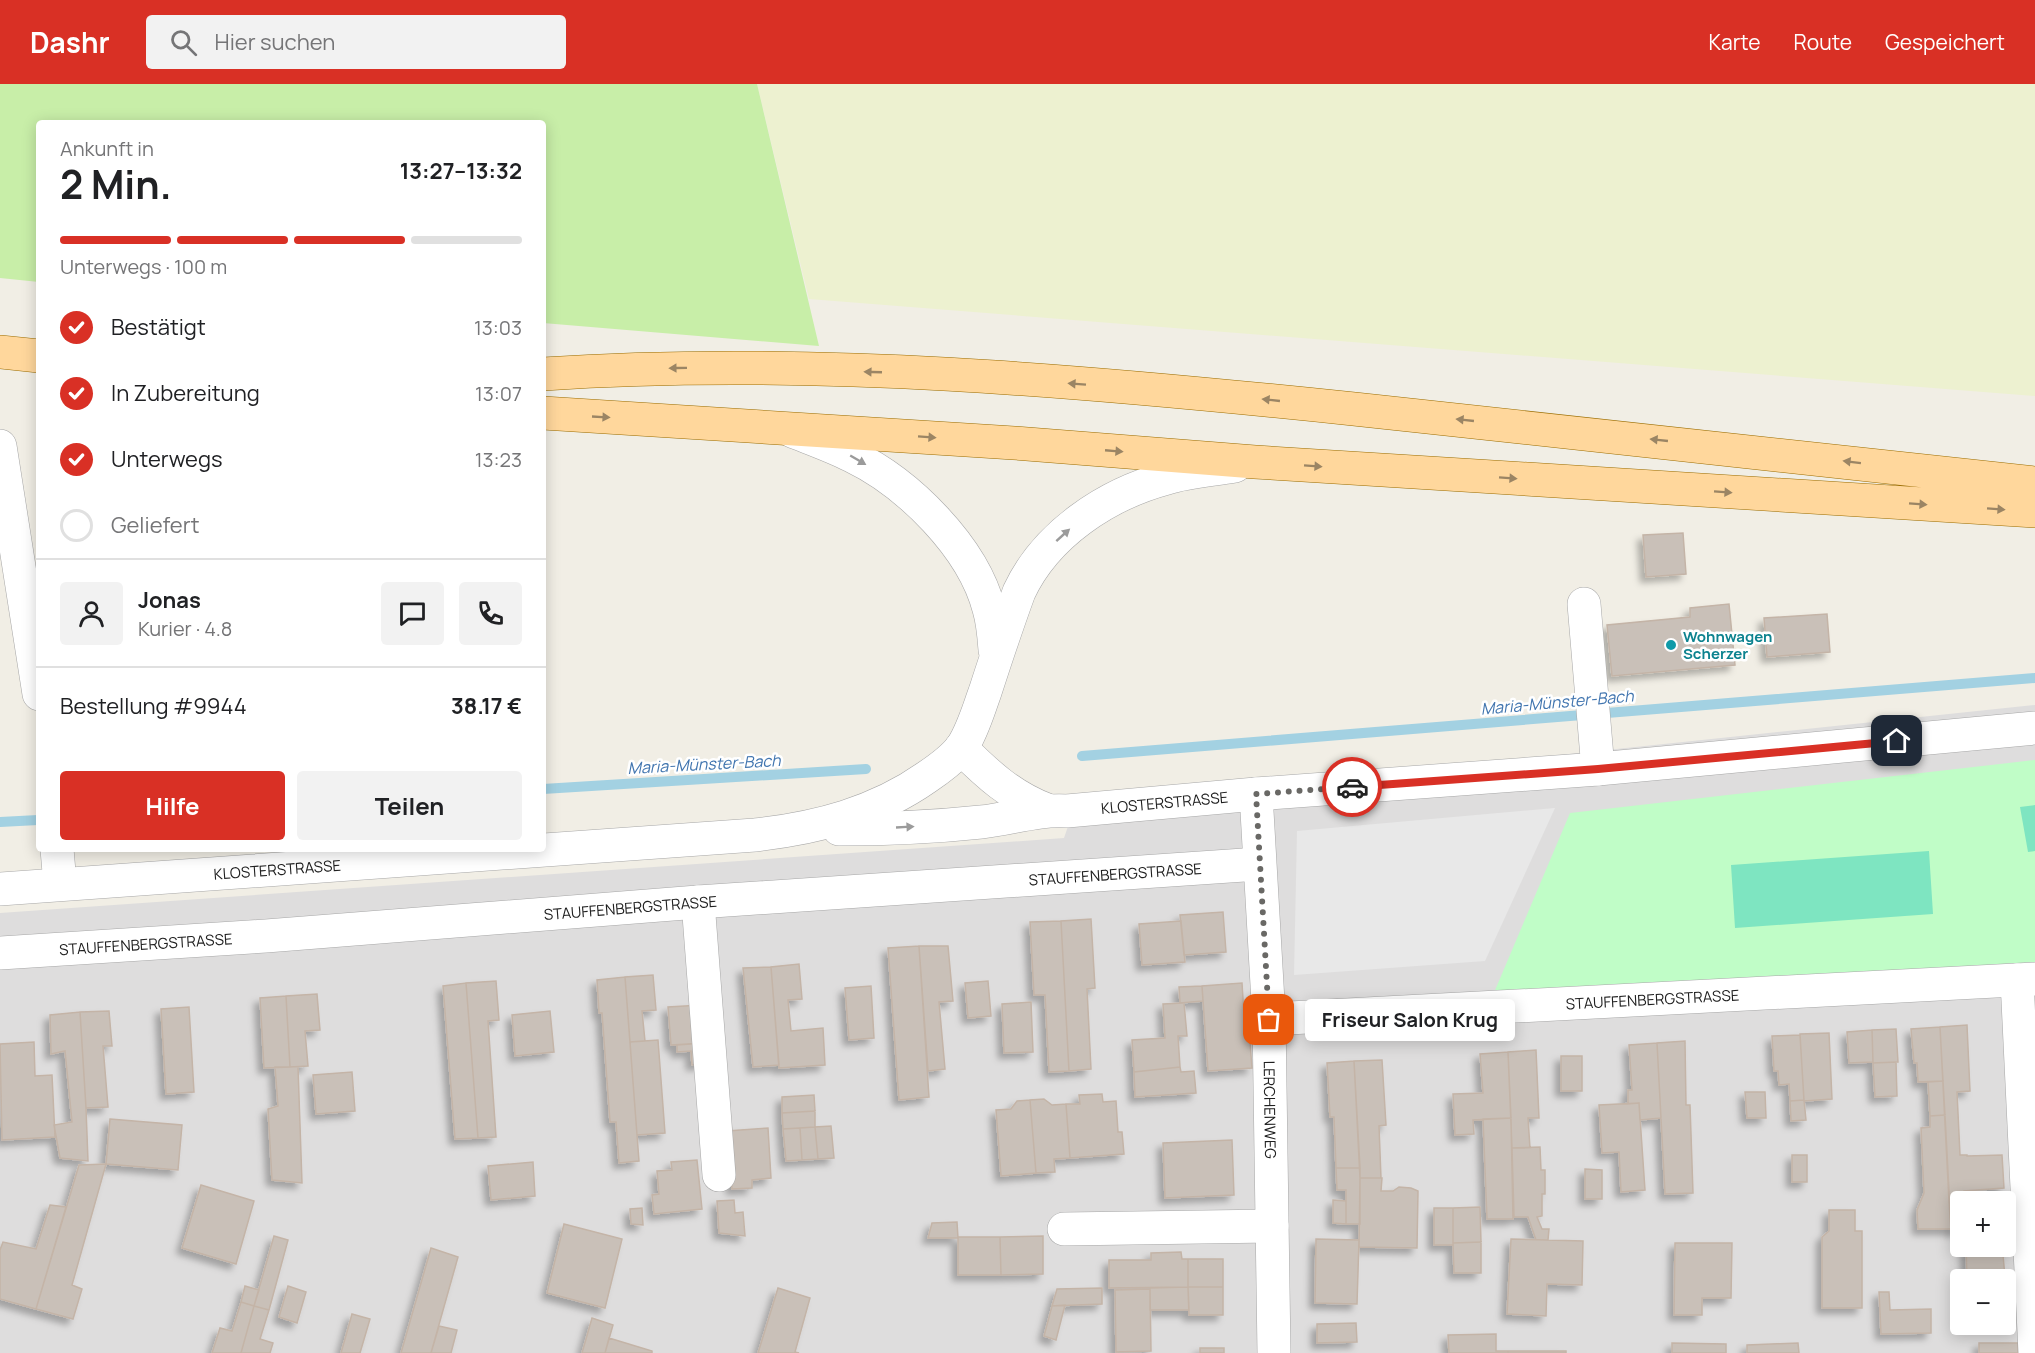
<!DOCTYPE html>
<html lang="de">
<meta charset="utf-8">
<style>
body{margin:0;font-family:Manrope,sans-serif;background:#f2f2f2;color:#202124;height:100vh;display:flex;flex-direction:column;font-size:22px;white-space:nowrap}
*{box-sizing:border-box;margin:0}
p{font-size:20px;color:#757577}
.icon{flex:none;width:33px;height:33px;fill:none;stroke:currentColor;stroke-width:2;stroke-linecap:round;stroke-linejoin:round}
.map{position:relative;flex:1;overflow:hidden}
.sheet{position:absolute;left:36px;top:36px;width:510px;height:732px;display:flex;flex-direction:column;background:#fff;border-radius:6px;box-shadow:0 3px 15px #0003}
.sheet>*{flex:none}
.fabs{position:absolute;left:1950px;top:1107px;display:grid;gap:12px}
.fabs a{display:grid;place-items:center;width:66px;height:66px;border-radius:6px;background:#fff;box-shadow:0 3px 15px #0003;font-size:30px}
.pin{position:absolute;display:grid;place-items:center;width:51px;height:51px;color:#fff;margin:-26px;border-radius:12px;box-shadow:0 3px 9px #0006}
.courier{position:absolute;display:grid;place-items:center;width:60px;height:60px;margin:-30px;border:4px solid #d93025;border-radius:50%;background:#fff;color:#222;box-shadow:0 2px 8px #0007}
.bubble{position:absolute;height:42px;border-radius:6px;background:#fff;box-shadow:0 3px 15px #0003;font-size:20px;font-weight:700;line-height:42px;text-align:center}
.overview em{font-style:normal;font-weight:700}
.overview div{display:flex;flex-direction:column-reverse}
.overview{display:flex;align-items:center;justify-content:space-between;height:102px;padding:0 24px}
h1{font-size:39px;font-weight:700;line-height:45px}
.bar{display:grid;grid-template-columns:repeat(4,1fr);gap:9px 6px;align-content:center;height:72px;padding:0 24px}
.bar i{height:8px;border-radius:4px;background:#e0e0e0}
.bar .selected{background:#d93025}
.bar p{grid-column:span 4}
.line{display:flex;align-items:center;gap:15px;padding:0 24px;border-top:2px solid #e0e0e0}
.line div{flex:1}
.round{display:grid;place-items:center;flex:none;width:63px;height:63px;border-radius:6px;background:#f2f2f2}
ol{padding:0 24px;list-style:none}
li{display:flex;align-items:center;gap:18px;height:66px}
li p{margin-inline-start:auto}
li .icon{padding:6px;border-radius:50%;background:#d93025;color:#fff;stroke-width:4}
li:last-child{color:#757577}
li i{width:33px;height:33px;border:3px solid #e0e0e0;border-radius:50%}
.action{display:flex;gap:12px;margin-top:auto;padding:12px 24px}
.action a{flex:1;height:69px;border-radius:6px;background:#d93025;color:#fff;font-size:24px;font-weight:700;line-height:69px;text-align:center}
.action a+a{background:#f2f2f2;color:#202124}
header{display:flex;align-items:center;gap:36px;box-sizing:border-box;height:84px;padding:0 30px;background:#d93025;color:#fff}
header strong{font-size:28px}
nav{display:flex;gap:33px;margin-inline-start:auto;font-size:21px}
.search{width:420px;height:54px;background:#f2f2f2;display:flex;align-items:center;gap:15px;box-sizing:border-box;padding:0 21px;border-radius:6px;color:#757577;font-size:22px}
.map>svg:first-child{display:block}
</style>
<header>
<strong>Dashr</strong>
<div class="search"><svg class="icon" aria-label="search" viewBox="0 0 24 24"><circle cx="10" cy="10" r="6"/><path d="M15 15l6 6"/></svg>Hier suchen</div>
<nav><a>Karte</a><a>Route</a><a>Gespeichert</a></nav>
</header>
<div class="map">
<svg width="2035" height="1269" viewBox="0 0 2035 1269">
<defs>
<filter id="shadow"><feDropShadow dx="-5.5" dy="5.5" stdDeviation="3" flood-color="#0004"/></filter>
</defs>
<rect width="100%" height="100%" fill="#f1eee5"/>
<!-- residential -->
<path fill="#dedddd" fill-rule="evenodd" d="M2035,621V1269H0V829L1064,754L1075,722ZM1960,1118H2006V1162H1960ZM1960,1196H2006V1240H1960Z"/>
<!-- farmland -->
<path fill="#edf1d0" d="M757,0H2035V312L809,215Z"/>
<!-- grass -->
<path fill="#c8eea8" d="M0,0H757L819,262L543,239V39H39V198L0,194Z"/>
<!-- park -->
<path fill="#c0fdc7" d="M2035,676V878L1493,911L1570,729Z"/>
<!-- pitch -->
<path fill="#7ee5c1" d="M2035,721V767L2028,768L2020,723Z
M1929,767L1933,830L1735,844L1731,781Z"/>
<!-- parking -->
<path fill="#e8e8e8" d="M1555,724L1485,877L1294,891L1297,747Z"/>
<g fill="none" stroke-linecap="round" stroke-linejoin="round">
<!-- stream -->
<path stroke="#a3d1e2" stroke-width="10" d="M1082,672L2035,594
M543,705L866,685
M0,738L38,736"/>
</g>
<!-- building -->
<path fill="#c9c0b8" stroke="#c4b4a7" stroke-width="1.5" filter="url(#shadow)" d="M1683,449L1686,490L1646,493L1643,451Z
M1729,520L1735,581L1612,592L1607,541L1690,533V524Z
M1827,530L1830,568L1767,573L1764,534Z
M1223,828L1226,868L1184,871L1180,831Z
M1091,835L1095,904L1087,905L1091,985L1069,987L1061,837Z
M1061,837L1069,987L1049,988L1045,911H1034L1030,838Z
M1181,837L1185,878L1142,881L1139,840Z
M919,862H948L953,917L939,918L945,985L928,987Z
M919,862L929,1013L899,1016L888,864Z
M799,880L802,915L788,916L791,947L823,944L825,981L779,984L771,883Z
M771,883L779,981L753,983L743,884Z
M653,891L656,926L642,927L645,957L630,958L625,893Z
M625,893L639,1077L619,1079L616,1038H610L602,929H599L597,896Z
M496,897L499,936L488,937L496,1053L478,1054L466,899Z
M988,897L991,932L968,934L965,899Z
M466,899L478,1054L455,1055L443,902Z
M1242,899L1245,947L1249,946L1252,984L1208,987L1202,902Z
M871,902L874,954L849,956L845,904Z
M1202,902L1203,917L1180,919L1179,903Z
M317,910L320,946L305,947L308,982L290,983L286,912Z
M286,912L290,983L264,984L260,914Z
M1031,918L1033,968L1004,969L1002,920Z
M1184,919L1187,952H1178L1180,983L1134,988L1132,956L1165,954L1163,920Z
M701,921L704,959L671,961L668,923Z
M189,923L194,1008L166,1010L161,925Z
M109,927L112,962H103L108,1023L86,1024L80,928Z
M550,927L554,968L515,972L512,931Z
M80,928L86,1024L88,1077L60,1074L54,1041L72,1038L65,967L51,970L50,931Z
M1967,941L1970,1007L1957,1008L1960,1071H1967V1072L2002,1071L2004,1104L1964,1107L1965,1116L1949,1117L1940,943Z
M1940,943L1943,997L1918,998L1917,979H1914L1911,945Z
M1896,945L1898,978L1873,979L1872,946Z
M1872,946L1873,978L1849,979L1847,948Z
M1829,949L1832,1015L1804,1017L1800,950Z
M1800,951L1804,1016L1790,1017L1789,1000L1779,1001L1778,987H1774L1772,952Z
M658,956L665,1049L637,1051L630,958Z
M1685,957L1686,1021H1690L1693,1109L1665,1110L1657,959Z
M34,958L35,992L52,991L55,1053L2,1056L0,960Z
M704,959L706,979L692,981L691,967L677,968V961Z
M1657,959L1661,1034L1640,1036L1639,1019L1628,1020V1006H1632L1629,961Z
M1536,966L1539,1034H1528L1530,1064H1512L1508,968Z
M1508,968L1511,1034L1473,1036L1474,1050L1455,1051L1453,1010L1483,1009L1480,970Z
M1561,972H1582V1007H1561Z
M1382,976L1386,1041L1379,1042L1381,1094H1360L1354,977Z
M1354,977L1360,1084H1336L1334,1033H1330L1327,979Z
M1896,978L1897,1012L1875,1013L1873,979Z
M275,983H298L302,1099L272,1096L268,1025L278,1022Z
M1180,983L1181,988L1194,987L1196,1009L1135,1013L1134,988Z
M352,988L355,1027L316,1030L313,991Z
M1943,997L1945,1031L1930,1032L1928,998Z
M1745,1008H1765L1766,1034H1747Z
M1102,1010L1103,1018L1116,1017L1118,1048H1122L1124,1070L1070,1074L1066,1020H1080L1079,1011Z
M814,1011L815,1027L782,1029V1013Z
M1044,1015L1052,1021L1066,1020L1070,1074L1054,1075L1055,1088L1036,1089L1030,1016Z
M1030,1016L1036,1089L1001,1092L996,1026L1011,1025L1017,1017Z
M1804,1016L1806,1036L1791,1037L1790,1017Z
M1639,1019L1645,1106L1621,1108L1619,1068L1602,1069L1599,1021Z
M815,1027V1043L783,1045L782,1029Z
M1945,1031L1951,1145H1918L1917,1126L1924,1109L1921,1044L1930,1043V1032Z
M1511,1034L1513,1135H1487L1483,1035Z
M110,1035L182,1041L178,1086L106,1080Z
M831,1042L834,1074L818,1075L815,1043Z
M815,1043L818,1075L802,1076L800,1044Z
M768,1044L771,1094L752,1096V1104L732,1105L727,1047Z
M800,1044L802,1076L786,1077L783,1045Z
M1232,1056L1234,1111L1165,1114L1163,1059Z
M1540,1063L1541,1086H1545V1110H1542V1132L1537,1133L1542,1145H1549L1548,1156H1536L1528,1133H1514L1512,1064Z
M1792,1071H1807V1098H1792Z
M697,1076L702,1125L654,1130L652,1111L659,1110L657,1087L672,1086L671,1078Z
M533,1078L535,1112L491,1116L488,1082Z
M106,1080L72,1201L82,1205L73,1235L36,1225L79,1081Z
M1336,1084H1360V1140H1346V1106H1337Z
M1585,1085L1602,1086V1115H1585Z
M1360,1094H1382L1381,1107H1393L1399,1103L1411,1104L1418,1107L1417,1164L1359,1163Z
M201,1101L254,1117L236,1180L182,1164Z
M734,1116L735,1129L743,1128L745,1152L719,1149L717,1117Z
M1333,1116L1346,1117V1140L1333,1139Z
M1978,1116V1118H1960V1146L1951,1147L1949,1117Z
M50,1121L66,1123L36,1225L0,1215V1166L3,1158L36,1165Z
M1480,1123L1481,1158L1453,1159V1124Z
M642,1124L643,1141L631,1140L630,1125Z
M1434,1124H1453V1161H1434Z
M1829,1126H1855V1147H1862V1224H1822V1153L1829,1147Z
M957,1138L958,1154H928L932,1139Z
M564,1140L622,1155L605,1224L547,1209Z
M274,1152L288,1156L269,1226L254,1222Z
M1043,1152V1190L1001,1191L1000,1153Z
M958,1153H1000L1001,1191H958Z
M1316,1155L1359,1156L1357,1220L1315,1219Z
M1511,1155L1583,1157L1582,1201L1547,1200L1546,1232L1507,1230Z
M2006,1156L2007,1158V1166L2003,1171L2005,1193L1967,1195L1966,1162H2006Z
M1481,1158V1189H1454L1453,1159Z
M1675,1159H1732L1731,1214H1702V1231H1674Z
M431,1164L458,1173L431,1269H401Z
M1181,1168L1182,1175H1188V1203L1109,1204V1176H1151V1169Z
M1188,1175H1223V1203H1188Z
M245,1202L259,1206L254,1222L241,1218Z
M288,1202L306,1208L297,1239L279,1233Z
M1188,1203H1223V1231H1189Z
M1188,1203L1189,1226H1150V1204Z
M778,1204L810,1214L795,1268L799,1269H758Z
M1102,1204V1220L1052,1222L1057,1205Z
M1150,1205L1151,1267L1116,1268L1115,1206Z
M1879,1208H1889L1890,1226L1931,1225V1249L1881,1250Z
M241,1218L254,1222L241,1269H212L220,1244L232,1247Z
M1065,1221L1056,1256L1044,1252L1052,1222Z
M254,1222L269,1226L260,1255L273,1259L270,1269H241Z
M352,1230L370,1235L360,1269H341Z
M592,1234L613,1241L605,1269H582Z
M1356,1239L1357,1258L1317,1259V1240Z
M439,1242L457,1246L451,1269H431Z
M1496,1250V1267H1508V1269H1449L1448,1251Z
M609,1254L652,1267V1269H605Z
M1672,1259L1726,1260V1269H1672Z
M1798,1259L1799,1269H1747V1261Z
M1979,1259H2018V1269H1979Z
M1200,1264H1224V1269H1200Z
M1508,1267H1566V1269H1508Z"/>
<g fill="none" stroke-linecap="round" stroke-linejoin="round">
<defs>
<g id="minor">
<path d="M792,347C812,355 832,362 852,372C908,399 973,463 989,525C993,538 994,553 995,566"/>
<path d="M0,362L39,610"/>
<path d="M1584,520L1598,685"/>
<path d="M961,664C987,690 1012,713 1047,726"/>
<path id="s1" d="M1256,710L1269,935L1274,1269"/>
<path id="s2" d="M839,745C886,745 934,743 981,738C1011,735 1037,725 1067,727L1256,710L1598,685L2035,644"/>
<path d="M57,765L60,800"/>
<path id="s3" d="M0,805L755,751C817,744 876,729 927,693C939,685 953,675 962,663C973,646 978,627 985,608C996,574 1007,541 1019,508C1046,450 1107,410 1167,394C1189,387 1213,386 1235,382"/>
<path d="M698,818L719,1091"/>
<path id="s4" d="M0,869L266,852L698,818L1259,780"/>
<path d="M2017,896L2035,1269"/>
<path id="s5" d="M1269,935L2035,895"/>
<path d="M1064,1145L1272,1142"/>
</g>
<path id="major" d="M0,268L39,272
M543,290C813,272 1086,297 1354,325C1581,348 1808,373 2035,399
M543,329L1014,359L1255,378L2035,427"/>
</defs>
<!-- minor casing -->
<use href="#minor" stroke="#a7a7a7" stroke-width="34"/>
<!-- major casing -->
<use href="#major" stroke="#9b6d00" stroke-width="34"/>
<!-- minor -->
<use href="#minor" stroke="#fff" stroke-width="33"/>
<!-- major -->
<use href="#major" stroke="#ffd79c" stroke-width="33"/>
</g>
<!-- one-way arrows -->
<defs><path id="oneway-solid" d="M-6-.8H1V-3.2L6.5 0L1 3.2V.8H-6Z" transform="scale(1.5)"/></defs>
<g fill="#9b8564">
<use href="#oneway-solid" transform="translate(678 284) rotate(179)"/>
<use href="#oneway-solid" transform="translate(873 288) rotate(-178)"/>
<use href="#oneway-solid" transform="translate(1077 300) rotate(-176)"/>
<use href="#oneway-solid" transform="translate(1271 316) rotate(-174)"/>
<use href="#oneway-solid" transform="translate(601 333) rotate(3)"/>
<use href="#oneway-solid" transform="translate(1465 336) rotate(-174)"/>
<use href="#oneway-solid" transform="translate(927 353) rotate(4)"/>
<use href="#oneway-solid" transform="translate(1659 356) rotate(-174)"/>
<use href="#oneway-solid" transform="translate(1114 367) rotate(5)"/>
<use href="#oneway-solid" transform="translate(1852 378) rotate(-173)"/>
<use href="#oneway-solid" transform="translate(1313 382) rotate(4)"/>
<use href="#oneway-solid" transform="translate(1508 394) rotate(4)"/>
<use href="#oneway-solid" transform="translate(1723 408) rotate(4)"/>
<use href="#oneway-solid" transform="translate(1918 420) rotate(4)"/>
<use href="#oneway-solid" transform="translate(1996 425) rotate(4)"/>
</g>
<g fill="#9b9b9b">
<use href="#oneway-solid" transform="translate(858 376) rotate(30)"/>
<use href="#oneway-solid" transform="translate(1063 451) rotate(-42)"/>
<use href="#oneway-solid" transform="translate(905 743) rotate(-3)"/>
</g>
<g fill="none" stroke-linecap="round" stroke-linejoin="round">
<!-- done -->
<path stroke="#696865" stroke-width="6" stroke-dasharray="0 10.8" d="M1269,936L1256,710L1352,703"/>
<!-- route -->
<path stroke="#d93025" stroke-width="8" d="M1352,703L1598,685L1897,657"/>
</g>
<!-- markers -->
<circle fill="#0f9aa8" stroke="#fff" stroke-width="2" cx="1671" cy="561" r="6"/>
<g text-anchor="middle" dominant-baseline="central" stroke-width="5" stroke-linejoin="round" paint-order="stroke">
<!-- culture labels -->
<g font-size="15" font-weight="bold" fill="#0d838f" stroke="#fff" text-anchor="start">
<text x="1683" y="552">Wohnwagen<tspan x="1683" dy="17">Scherzer</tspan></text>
</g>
<!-- street labels -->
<g font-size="15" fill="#202020" stroke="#fff">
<text stroke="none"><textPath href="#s2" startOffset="327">KLOSTERSTRASSE</textPath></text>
<text stroke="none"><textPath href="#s3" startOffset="278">KLOSTERSTRASSE</textPath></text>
<text stroke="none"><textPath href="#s4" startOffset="1118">STAUFFENBERGSTRASSE</textPath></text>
<text stroke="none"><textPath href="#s4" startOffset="632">STAUFFENBERGSTRASSE</textPath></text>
<text stroke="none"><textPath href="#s4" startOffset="146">STAUFFENBERGSTRASSE</textPath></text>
<text stroke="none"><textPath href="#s5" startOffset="384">STAUFFENBERGSTRASSE</textPath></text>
<text stroke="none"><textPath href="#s1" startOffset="316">LERCHENWEG</textPath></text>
</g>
<!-- water labels -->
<g font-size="16" font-style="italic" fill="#4175af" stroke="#fff">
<text transform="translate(1557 618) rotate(-5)">Maria-Münster-Bach</text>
<text transform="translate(704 680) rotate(-3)">Maria-Münster-Bach</text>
</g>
</g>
</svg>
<div class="fabs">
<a>+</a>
<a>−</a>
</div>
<div class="pin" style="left:1269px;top:936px;background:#ea580c"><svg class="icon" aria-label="bag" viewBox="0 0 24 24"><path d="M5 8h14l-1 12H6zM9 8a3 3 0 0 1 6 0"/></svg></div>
<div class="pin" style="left:1897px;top:657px;background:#1f2937"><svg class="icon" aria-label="home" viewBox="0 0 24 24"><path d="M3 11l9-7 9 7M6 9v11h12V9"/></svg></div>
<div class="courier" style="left:1352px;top:703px"><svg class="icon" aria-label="car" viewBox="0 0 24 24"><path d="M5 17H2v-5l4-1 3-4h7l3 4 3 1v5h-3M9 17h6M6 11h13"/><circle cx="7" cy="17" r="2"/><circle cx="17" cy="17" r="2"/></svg></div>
<div class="bubble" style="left:1305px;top:915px;width:210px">Friseur Salon Krug</div>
<section class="sheet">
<div class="overview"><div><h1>2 Min.</h1><p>Ankunft in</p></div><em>13:27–13:32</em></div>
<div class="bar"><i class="selected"></i><i class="selected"></i><i class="selected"></i><i></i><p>Unterwegs · 100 m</p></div>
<ol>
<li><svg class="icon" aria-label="check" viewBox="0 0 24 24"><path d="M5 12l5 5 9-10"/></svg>Bestätigt<p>13:03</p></li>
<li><svg class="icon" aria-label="check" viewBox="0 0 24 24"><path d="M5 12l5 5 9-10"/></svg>In Zubereitung<p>13:07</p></li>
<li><svg class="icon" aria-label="check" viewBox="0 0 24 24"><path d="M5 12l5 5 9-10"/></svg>Unterwegs<p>13:23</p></li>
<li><i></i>Geliefert</li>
</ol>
<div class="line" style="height:108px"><a class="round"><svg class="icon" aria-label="person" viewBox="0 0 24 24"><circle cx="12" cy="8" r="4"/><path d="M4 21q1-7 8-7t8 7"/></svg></a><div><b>Jonas</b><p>Kurier · 4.8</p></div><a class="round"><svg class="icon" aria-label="chat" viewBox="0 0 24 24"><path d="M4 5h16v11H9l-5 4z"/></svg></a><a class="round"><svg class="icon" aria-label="phone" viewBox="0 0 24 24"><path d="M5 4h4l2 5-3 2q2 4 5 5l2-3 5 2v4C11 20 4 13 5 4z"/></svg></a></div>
<div class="line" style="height:78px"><div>Bestellung #9944</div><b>38.17 €</b></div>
<div class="action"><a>Hilfe</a><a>Teilen</a></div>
</section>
</div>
